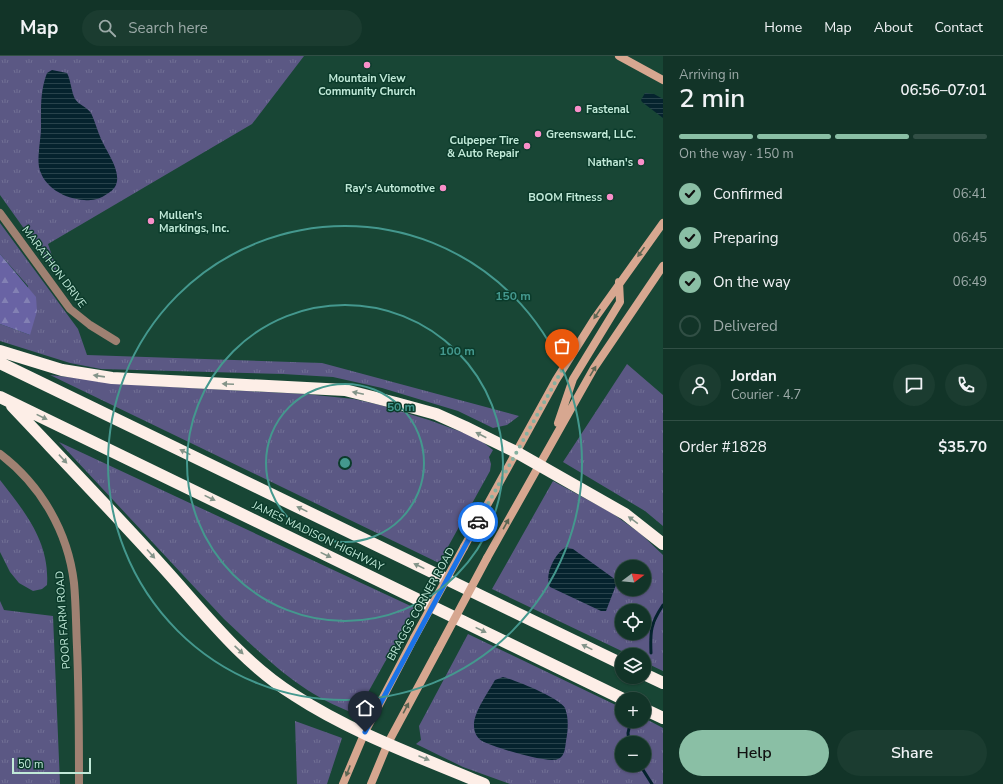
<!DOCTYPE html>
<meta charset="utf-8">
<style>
body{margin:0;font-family:"Nunito Sans",sans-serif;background:#1b3c30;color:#f1f3f6;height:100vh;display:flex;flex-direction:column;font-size:15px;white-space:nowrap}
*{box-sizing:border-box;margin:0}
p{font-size:13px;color:#9caaa8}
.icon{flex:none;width:22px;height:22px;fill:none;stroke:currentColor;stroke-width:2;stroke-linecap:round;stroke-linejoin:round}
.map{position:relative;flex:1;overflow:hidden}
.side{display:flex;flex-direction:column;background:#123428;width:340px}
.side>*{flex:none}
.needle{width:26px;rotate:74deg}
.fabs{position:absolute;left:615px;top:504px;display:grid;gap:8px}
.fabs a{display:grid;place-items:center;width:36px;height:36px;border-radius:50%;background:#123428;box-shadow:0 1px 3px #0004,0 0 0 1px #314f45;font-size:20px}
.scale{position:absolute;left:12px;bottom:10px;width:79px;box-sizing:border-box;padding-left:4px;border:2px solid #c1e9d8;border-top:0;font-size:11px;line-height:14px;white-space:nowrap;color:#c1e9d8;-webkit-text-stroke:3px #0b3b2b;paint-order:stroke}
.pin{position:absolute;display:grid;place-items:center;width:34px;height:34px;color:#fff;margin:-41px -17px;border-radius:50% 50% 50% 0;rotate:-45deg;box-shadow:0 0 4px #0007}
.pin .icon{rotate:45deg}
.courier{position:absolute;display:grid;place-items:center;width:40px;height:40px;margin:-20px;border:3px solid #1a73e8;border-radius:50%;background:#fff;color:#222;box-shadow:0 1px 5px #0007}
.overview em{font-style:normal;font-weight:600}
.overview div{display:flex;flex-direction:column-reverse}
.overview{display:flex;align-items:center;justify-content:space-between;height:68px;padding:0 16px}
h1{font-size:26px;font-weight:600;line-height:30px}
.bar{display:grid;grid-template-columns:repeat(4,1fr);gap:6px 4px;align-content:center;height:48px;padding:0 16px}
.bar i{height:5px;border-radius:3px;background:#314f45}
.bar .current{background:#8abfa5}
.bar p{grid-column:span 4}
.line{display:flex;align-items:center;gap:10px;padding:0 16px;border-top:1px solid #314f45}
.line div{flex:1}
.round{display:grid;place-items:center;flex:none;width:42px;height:42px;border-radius:21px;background:#1b3c30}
ol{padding:0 16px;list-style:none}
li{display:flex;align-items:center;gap:12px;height:44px}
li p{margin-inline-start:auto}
li .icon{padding:4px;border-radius:50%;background:#8abfa5;color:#111;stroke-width:4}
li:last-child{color:#9caaa8}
li i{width:22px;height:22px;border:2px solid #314f45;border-radius:50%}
.cta{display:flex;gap:8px;margin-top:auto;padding:8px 16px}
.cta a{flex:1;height:46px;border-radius:24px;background:#8abfa5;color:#111;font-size:16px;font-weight:600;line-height:46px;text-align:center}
.cta a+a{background:#1b3c30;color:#f1f3f6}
header{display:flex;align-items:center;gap:24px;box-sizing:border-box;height:56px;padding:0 20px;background:#123428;border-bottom:1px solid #314f45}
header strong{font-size:19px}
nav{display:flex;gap:22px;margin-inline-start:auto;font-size:14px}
.search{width:280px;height:36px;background:#1b3c30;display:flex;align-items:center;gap:10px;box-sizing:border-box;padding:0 14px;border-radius:22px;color:#9caaa8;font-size:15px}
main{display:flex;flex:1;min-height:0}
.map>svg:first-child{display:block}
</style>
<header>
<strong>Map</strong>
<div class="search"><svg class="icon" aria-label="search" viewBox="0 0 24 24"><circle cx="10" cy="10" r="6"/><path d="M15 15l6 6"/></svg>Search here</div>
<nav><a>Home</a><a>Map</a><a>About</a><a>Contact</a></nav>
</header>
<main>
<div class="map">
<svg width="663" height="728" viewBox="0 0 663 728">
<defs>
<pattern id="grass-tufts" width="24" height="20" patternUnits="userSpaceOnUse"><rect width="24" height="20" fill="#5b5884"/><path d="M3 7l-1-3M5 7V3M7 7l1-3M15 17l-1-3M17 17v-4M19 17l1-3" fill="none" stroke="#717095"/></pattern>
<pattern id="forest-firs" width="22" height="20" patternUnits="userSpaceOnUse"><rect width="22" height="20" fill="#6963a4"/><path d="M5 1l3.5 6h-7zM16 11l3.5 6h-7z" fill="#8381b4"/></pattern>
<pattern id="water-rules" width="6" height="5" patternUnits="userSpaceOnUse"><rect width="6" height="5" fill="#05232e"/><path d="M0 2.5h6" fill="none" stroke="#28434c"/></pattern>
</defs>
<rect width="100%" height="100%" fill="#184635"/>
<!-- grass -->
<path fill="url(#grass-tufts)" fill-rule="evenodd" d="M0,0H304L252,68L48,188L60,223L0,139Z
M0,167L78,273L87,299L322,307L519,360L507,369L493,372L458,355L382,332L333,321L283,318L101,313L70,307L0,285V268L30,279L28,230L0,198Z
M627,308L663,339V470L645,455L563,406Z
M50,319L137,329L305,338L354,343L380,349L429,364L467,378L484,387L493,394L489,401L491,408L490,415L439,507Z
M59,386L415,552L356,658C300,638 267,603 224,563Z
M0,424C25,456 50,486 47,529L42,533L33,535L19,527L10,516L0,496Z
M553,425L612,457L641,478L663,499V615L644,606V599H630L492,533ZM622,511H644V533H622ZM622,555H644V577H622Z
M0,545L4,554L53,560L60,728H0Z
M468,578L622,652V665H644V662L663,672V728H510L463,711L416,688L421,684L419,670ZM622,687H644V709H622Z
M295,665L342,682L327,728H297Z"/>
<!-- forest -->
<path fill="url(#forest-firs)" d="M0,198L36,241L37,255L30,279L0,268Z"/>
<!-- water -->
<path fill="url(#water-rules)" d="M52,14L67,17C71,25 71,35 75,43C79,49 87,51 91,57C95,65 97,74 101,83C108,99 130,126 107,138C100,143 93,145 84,144C65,143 43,131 39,111C37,98 41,84 41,71C41,53 40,35 47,17Z
M645,37L654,38L663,43V62L642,46L641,44Z
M566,491L573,493L616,524V529L606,555H601L550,531C544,519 555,497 566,491Z
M503,621C515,624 560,642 565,652C569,662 568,675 566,685C565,692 565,700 558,703C548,708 493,691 482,685C477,682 474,676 474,670C473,657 489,635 495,624Z"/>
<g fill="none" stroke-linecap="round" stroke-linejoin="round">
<!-- stream -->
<path stroke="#05232e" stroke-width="3" d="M651,597C650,575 651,567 663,549
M629,687L628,677L630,668
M640,709L652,728"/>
<!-- street -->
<path stroke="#9f8172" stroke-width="8" d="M0,157L70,253L90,269L116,285
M0,398C41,429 68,476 74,527C76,548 76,570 77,591C79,637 79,682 79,728"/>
<!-- secondary -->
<path stroke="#d7a790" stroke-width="8" d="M619,0L663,24
M558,367L573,323L620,246L619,226
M464,491L556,324L595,262L663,167
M487,502L594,312L663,210
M343,728L365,676L414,582
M371,728L388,687L438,594"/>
<!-- highway -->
<path stroke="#fdeee7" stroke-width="12" d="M0,295L62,314L112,322L345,334L396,347L436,358L465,371L516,396L625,458L663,488
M0,307L622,608
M0,341L623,643
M12,350C62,403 113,456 162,510C203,555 241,606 294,639C352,677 420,701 484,728
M644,618L663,627
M644,653L663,662"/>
<!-- secondary-bridge -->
<path stroke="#d7a790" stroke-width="8" d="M414,582L464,491
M438,594L487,502"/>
</g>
<!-- one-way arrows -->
<defs><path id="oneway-solid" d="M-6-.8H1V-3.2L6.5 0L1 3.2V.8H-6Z"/></defs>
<g fill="#5d6653">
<use href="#oneway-solid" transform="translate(641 196) rotate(126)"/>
<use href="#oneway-solid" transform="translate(597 258) rotate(124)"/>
<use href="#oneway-solid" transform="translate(593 315) rotate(-59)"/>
<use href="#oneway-solid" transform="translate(506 468) rotate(-61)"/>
<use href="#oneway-solid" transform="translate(406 652) rotate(-62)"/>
<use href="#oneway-solid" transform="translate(348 715) rotate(111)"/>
</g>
<g fill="#849489">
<use href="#oneway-solid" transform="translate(99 320) rotate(-172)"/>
<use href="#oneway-solid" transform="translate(228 328) rotate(-178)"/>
<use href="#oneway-solid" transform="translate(358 337) rotate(-168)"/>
<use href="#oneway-solid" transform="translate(42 361) rotate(26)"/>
<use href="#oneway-solid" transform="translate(481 379) rotate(-153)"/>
<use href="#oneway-solid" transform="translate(185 396) rotate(-154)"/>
<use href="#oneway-solid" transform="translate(63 403) rotate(47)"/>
<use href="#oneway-solid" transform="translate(210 442) rotate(26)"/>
<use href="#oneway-solid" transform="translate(302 453) rotate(-154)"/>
<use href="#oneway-solid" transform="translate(633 464) rotate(-144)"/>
<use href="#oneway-solid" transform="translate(151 498) rotate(48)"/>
<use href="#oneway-solid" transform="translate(326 499) rotate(26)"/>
<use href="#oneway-solid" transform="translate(419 510) rotate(-154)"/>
<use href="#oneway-solid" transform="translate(481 574) rotate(26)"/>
<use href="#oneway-solid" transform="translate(587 591) rotate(-154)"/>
<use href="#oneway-solid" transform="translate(239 594) rotate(43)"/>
<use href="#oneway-solid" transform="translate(424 702) rotate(23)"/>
</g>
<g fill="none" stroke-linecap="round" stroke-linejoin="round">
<!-- done -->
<path stroke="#86b09f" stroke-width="4" stroke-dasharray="0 7.2" d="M478,466L562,314"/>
<!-- route -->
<path stroke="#1a73e8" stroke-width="5" d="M365,676L478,466"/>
</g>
<!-- distance rings -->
<g fill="none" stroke="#44988e" stroke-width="2">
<circle cx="345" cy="407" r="79"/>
<circle cx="345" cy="407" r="158"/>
<circle cx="345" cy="407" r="237"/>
</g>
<!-- markers -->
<g fill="#f98fc9" stroke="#0b3b2b" stroke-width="1.5">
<circle cx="367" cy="9" r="4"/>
<circle cx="578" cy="53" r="4"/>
<circle cx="538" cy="78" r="4"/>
<circle cx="527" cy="90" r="4"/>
<circle cx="641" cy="106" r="4"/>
<circle cx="443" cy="132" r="4"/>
<circle cx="610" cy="141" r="4"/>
<circle cx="151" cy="165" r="4"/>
</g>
<g text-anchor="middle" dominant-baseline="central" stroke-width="3" stroke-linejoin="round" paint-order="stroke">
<!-- poi labels -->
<g font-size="11" font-weight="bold" fill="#c1e9d8" stroke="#0b3b2b" text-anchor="end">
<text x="367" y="22" text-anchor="middle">Mountain View<tspan x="367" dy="13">Community Church</tspan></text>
<text x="586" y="53" text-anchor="start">Fastenal</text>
<text x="546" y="78" text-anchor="start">Greensward, LLC.</text>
<text x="519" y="84">Culpeper Tire<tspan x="519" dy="13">&amp; Auto Repair</tspan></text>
<text x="633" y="106">Nathan's</text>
<text x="435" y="132">Ray's Automotive</text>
<text x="602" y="141">BOOM Fitness</text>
<text x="159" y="159" text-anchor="start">Mullen's<tspan x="159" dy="13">Markings, Inc.</tspan></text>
</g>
<!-- street labels -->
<g font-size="11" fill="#c1e9d8" stroke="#0b3b2b">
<text transform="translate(54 211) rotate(53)">MARATHON DRIVE</text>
<text transform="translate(318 480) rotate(26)">JAMES MADISON HIGHWAY</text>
<text transform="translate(421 548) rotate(-61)">BRAGGS CORNER ROAD</text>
<text transform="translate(63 564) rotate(-94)">POOR FARM ROAD</text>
</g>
</g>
<circle cx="345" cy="407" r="6" fill="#44988e" stroke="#0b3b2b" stroke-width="2"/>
<g font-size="12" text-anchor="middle" font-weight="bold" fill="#44988e" stroke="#0b3b2b" stroke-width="3" stroke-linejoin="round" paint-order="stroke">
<text x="513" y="244">150 m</text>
<text x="457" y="299">100 m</text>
<text x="401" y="355">50 m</text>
</g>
</svg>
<div class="fabs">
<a><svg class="needle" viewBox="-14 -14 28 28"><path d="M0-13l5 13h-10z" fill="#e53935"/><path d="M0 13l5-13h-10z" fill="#9caaa8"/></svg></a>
<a><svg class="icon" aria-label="locate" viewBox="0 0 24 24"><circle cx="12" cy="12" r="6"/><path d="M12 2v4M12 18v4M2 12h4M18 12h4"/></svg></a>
<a><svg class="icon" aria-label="layers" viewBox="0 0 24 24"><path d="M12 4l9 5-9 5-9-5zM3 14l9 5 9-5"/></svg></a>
<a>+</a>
<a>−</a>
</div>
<div class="scale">50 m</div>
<div class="pin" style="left:562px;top:314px;background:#ea580c"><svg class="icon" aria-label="bag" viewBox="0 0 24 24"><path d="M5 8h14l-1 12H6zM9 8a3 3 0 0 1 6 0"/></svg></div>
<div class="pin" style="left:365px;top:676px;background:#1f2937"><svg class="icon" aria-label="home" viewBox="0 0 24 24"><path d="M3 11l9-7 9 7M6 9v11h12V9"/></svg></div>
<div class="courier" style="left:478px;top:466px"><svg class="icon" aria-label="car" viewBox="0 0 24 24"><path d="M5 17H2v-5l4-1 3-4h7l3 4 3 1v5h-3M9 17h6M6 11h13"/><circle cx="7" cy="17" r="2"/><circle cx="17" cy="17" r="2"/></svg></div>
</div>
<section class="side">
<div class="overview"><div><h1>2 min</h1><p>Arriving in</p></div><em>06:56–07:01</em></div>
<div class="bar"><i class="current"></i><i class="current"></i><i class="current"></i><i></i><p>On the way · 150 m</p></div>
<ol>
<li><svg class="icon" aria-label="check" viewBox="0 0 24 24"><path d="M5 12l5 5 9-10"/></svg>Confirmed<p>06:41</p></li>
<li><svg class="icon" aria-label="check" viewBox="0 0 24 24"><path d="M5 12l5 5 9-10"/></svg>Preparing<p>06:45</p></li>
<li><svg class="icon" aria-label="check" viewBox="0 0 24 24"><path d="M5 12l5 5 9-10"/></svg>On the way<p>06:49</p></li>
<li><i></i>Delivered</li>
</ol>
<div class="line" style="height:72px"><a class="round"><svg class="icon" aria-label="person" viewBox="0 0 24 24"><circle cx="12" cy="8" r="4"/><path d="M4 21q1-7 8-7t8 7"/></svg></a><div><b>Jordan</b><p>Courier · 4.7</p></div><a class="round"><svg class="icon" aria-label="chat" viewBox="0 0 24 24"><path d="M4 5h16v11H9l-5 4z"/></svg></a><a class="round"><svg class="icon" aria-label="phone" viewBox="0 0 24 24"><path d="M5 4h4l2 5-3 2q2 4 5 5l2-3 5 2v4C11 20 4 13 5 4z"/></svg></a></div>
<div class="line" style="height:52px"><div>Order #1828</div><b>$35.70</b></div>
<div class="cta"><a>Help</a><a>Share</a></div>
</section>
</main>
